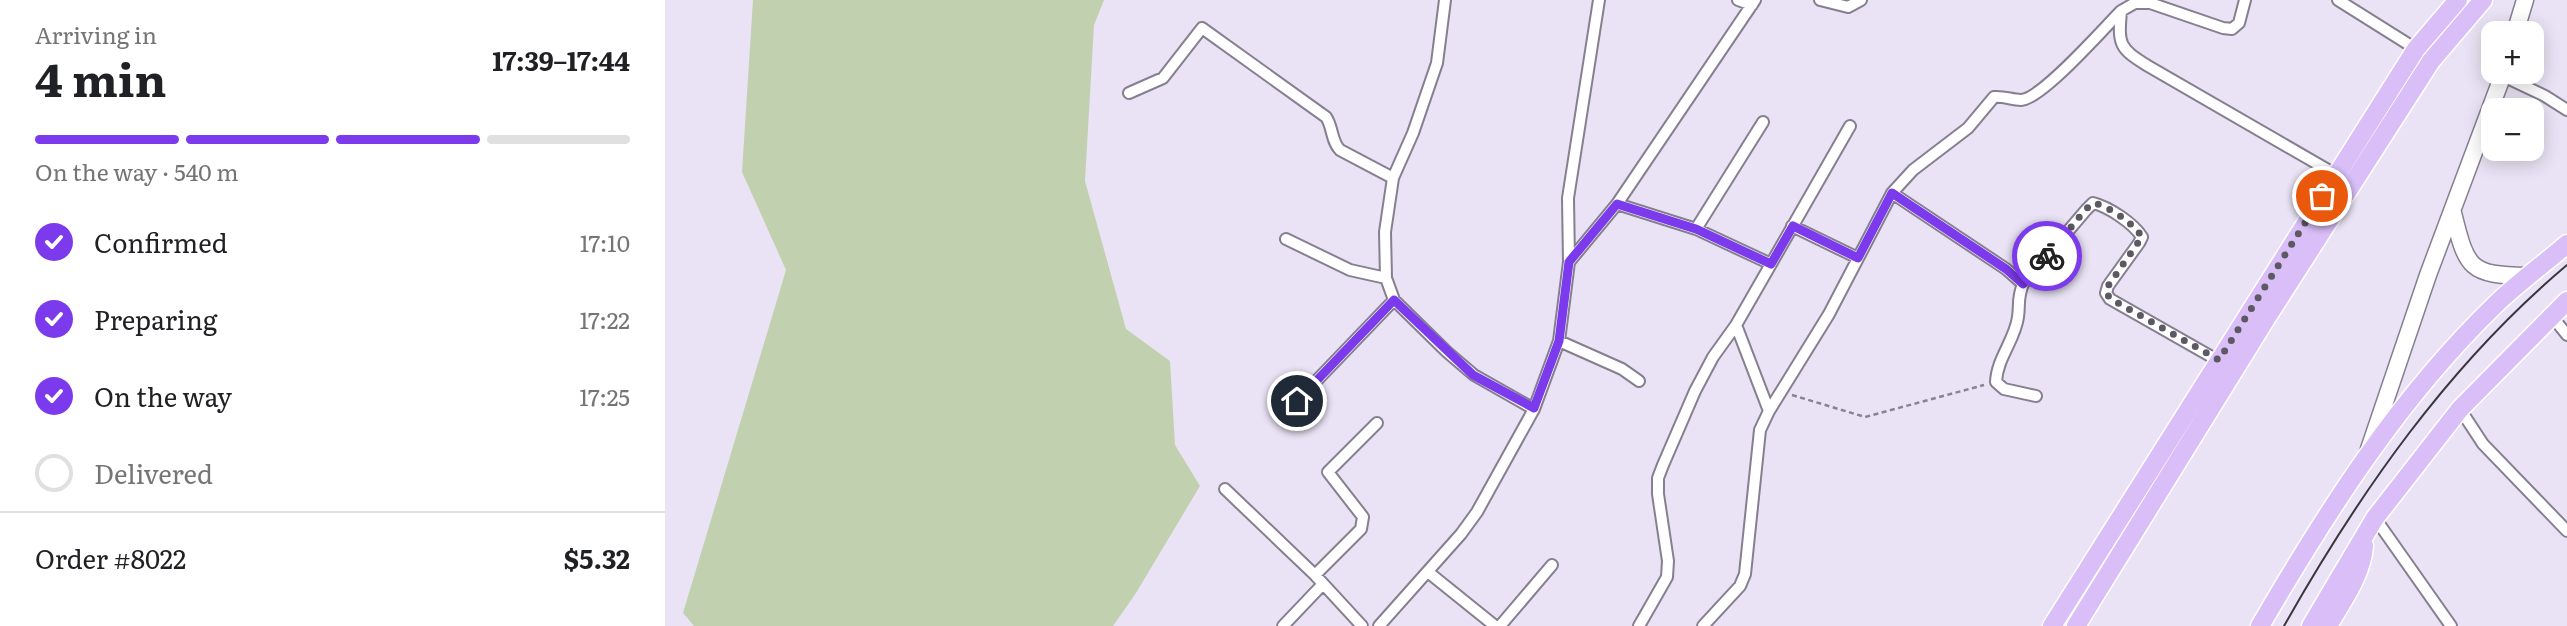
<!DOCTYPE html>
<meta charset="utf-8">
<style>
body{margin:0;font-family:Literata,serif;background:#f6f6f6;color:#202124;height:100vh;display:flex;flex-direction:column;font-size:26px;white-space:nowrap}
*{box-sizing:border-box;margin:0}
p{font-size:23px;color:#757577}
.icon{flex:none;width:38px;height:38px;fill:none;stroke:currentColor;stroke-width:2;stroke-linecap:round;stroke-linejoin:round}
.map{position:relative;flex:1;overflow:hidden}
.side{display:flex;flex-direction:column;background:#fff;width:665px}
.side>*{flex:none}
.controls{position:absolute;left:1816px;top:21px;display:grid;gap:14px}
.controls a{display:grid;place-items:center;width:63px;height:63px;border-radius:14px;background:#fff;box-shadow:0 4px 18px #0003;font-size:35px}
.pin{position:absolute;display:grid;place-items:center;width:60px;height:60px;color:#fff;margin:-30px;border:4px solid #fff;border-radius:50%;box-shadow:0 2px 7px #0007}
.courier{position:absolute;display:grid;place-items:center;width:70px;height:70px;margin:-35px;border:5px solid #7c3aed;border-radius:50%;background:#fff;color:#222;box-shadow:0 2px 9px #0007}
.overview em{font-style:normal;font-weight:700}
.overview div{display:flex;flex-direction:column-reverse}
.overview{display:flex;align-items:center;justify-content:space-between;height:119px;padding:0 35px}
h1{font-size:46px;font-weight:700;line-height:52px}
.bar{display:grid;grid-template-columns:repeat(4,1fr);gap:10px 7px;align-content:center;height:84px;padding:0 35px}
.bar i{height:9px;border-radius:5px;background:#e0e0e0}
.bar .on{background:#7c3aed}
.bar p{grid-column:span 4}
.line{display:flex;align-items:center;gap:18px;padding:0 35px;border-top:2px solid #e0e0e0}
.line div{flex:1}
ol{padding:0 35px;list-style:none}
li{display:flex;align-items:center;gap:21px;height:77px}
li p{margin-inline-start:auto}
li .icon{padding:7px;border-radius:50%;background:#7c3aed;color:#fff;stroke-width:4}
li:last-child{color:#757577}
li i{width:38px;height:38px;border:4px solid #e0e0e0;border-radius:50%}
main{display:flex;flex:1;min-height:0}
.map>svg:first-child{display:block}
</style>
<main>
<section class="side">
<div class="overview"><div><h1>4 min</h1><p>Arriving in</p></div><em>17:39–17:44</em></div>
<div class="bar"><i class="on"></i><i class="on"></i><i class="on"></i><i></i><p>On the way · 540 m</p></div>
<ol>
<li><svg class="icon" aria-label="check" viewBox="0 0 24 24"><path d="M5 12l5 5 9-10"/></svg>Confirmed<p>17:10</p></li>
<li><svg class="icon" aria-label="check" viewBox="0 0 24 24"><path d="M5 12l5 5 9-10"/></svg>Preparing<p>17:22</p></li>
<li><svg class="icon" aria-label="check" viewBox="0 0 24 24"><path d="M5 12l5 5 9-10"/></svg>On the way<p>17:25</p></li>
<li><i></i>Delivered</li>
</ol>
<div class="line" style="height:91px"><div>Order #8022</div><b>$5.32</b></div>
</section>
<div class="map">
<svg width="1902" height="626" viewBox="0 0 1902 626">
<rect width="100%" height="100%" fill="#eae3f5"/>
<!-- green -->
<path fill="#c1d1b0" d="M88,0H439L429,25L420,181L461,329L505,361L510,445L535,486L471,593L448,626H29L18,613L121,270L77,172Z"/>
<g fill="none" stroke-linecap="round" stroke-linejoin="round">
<defs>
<path id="street" d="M780,0L772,63L748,133L728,178L720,232L721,278L729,300L782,352L809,375L869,409
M1073,0L1087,5
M1155,0L1183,7L1196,0
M1580,0L1574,23L1567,29L1558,28L1485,3H1470L1456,11C1453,45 1454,48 1483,66L1670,174
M1673,0L1751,49
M1838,76L1880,96L1902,110
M464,93L498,78L537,28L661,117C668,127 666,141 675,150L728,178
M1227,193L1341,269L1358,284L1421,210L1428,203C1444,207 1468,223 1477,237L1474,243L1443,286L1441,293L1445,299L1554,361
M952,204L1031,229L1106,264L1071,325L1048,357L1030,391L998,465L993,478V494L1003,561L1002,577L974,626
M1127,226L1193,258
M1031,229L1098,122
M621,239L685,270L721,278
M904,262L903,198L934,0
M1106,264L1185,126
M1358,284C1352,299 1355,303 1353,317C1350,340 1332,358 1331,382L1339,389L1371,396
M1886,315L1902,335
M894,341L957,369L974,381
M632,401L729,300
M1795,409L1818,444L1902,531
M1104,411L1164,314L1227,193L1248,170L1303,128L1329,97C1339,96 1347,100 1356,100C1377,99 1439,28 1456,11
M560,489L650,575L697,626
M1710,518L1786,626
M763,572L830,626
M650,575L696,529L698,517L663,472L712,423
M618,626L658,584
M714,626L796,534L812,512L869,409L894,341L904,262L952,204L1090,0
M835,626L887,565
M1038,626L1075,586L1080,574L1095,430L1104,411L1071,325"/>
<path id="secondary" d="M1850,33L1860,0
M1788,213C1802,269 1804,275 1863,276
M1704,449L1763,275L1839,72"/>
<path id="primary" d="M1387,626L1751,49L1793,0
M1411,626L1602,317L1766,61L1818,0
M1595,626C1662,511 1735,396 1832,303C1854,282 1879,264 1902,244
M1646,626L1710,518L1795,409L1902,301
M1663,626C1677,601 1697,575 1699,546"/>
</defs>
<!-- street casing -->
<use href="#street" stroke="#857f8f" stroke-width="14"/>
<!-- secondary casing -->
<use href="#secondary" stroke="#857f8f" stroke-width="19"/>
<!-- primary casing -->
<use href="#primary" stroke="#fff" stroke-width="21"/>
<!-- path -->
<path stroke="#88838f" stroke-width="2.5" stroke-dasharray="5 3.5" stroke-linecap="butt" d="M1127,395L1200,417L1319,385"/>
<!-- street -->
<use href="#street" stroke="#fff" stroke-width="10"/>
<!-- secondary -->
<use href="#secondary" stroke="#fff" stroke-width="16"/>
<!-- primary -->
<use href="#primary" stroke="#d9bef8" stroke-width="18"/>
<!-- tram -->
<path stroke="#39363d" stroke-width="2" d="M1619,626C1694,493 1784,364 1902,265"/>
</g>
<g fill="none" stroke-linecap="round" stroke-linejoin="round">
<!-- done -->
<path stroke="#5d5963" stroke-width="7" stroke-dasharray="0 12.6" d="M1382,256L1421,209L1429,203C1445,207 1468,223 1477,237L1443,286L1441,293L1446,299L1554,360L1657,196"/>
<!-- route -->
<path stroke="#7c3aed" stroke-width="9" d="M632,401L729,300L808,375L869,408L894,341L904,262L952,204L1031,229L1106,264L1128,226L1193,258L1227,193L1341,269L1358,284L1382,256"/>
</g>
</svg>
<div class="controls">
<a>+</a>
<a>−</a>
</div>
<div class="pin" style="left:1657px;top:196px;background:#ea580c"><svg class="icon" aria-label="bag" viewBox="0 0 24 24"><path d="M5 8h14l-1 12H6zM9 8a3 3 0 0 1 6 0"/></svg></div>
<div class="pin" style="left:632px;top:401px;background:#1f2937"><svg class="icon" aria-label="home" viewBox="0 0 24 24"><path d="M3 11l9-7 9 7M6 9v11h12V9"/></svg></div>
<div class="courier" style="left:1382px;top:256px"><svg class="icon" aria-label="bike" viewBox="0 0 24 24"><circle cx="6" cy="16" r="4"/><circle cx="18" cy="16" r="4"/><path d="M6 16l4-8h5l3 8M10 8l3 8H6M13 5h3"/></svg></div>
</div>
</main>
